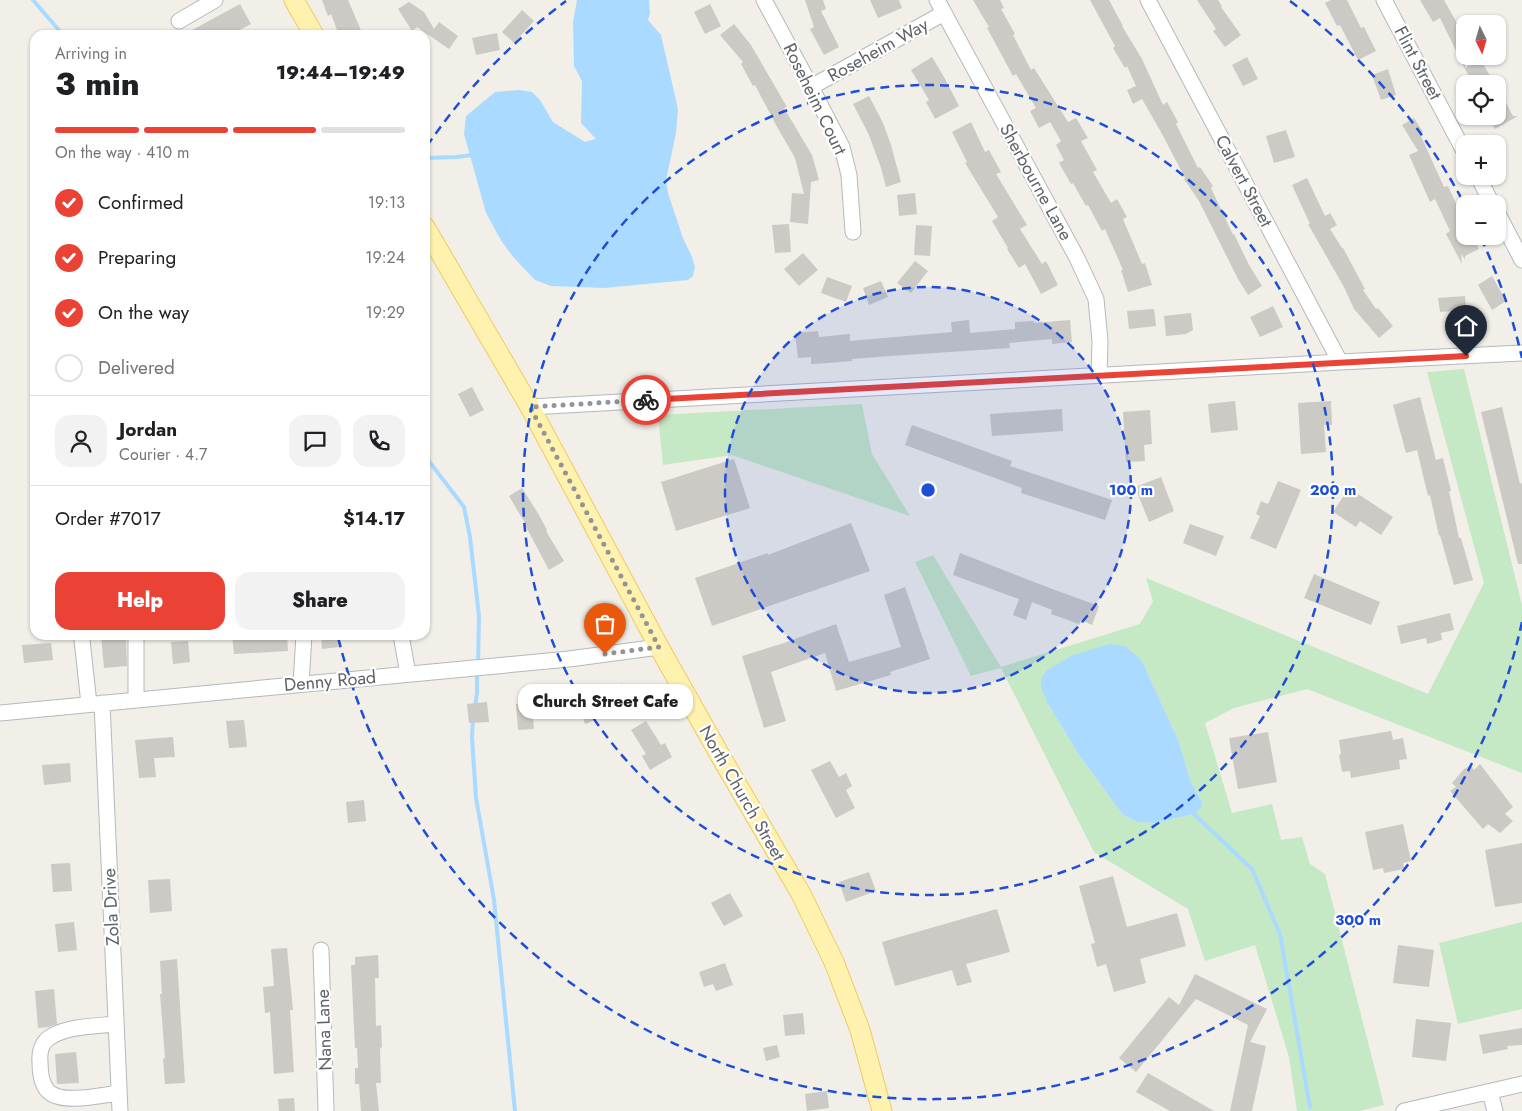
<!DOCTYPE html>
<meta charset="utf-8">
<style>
body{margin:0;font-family:Jost,sans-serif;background:#f2f2f2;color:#202124;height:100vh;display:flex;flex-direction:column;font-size:19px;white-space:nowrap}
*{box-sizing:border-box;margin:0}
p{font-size:16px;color:#757577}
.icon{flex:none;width:28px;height:28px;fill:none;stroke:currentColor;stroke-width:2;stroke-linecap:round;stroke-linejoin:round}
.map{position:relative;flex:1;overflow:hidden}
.details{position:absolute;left:30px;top:30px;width:400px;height:610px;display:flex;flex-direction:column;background:#fff;border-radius:15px;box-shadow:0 1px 4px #0004}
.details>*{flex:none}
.needle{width:32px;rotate:175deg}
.controls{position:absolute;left:1456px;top:15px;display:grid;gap:10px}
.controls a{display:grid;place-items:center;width:50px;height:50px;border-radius:10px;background:#fff;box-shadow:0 1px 4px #0004;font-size:25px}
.pin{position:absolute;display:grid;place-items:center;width:42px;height:42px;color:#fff;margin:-51px -21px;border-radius:50% 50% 50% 0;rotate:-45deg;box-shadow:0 0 5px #0007}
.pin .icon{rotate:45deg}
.courier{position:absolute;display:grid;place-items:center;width:50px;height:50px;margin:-25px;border:4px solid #ea4335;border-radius:50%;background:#fff;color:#222;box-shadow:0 1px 6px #0007}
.bubble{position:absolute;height:35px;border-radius:15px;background:#fff;box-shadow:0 1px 4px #0004;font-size:16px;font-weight:800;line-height:35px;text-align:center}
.head em{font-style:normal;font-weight:800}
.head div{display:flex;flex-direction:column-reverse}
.head{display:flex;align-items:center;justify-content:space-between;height:85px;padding:0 25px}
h1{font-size:32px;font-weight:800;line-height:38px}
.bar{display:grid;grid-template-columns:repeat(4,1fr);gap:8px 5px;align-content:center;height:60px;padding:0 25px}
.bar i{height:6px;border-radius:4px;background:#e0e0e0}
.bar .active{background:#ea4335}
.bar p{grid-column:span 4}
.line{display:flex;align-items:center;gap:12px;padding:0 25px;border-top:1px solid #e0e0e0}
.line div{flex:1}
.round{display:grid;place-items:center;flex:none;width:52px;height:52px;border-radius:15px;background:#f2f2f2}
ol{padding:0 25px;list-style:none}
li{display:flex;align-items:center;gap:15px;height:55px}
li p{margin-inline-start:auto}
li .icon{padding:5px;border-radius:50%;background:#ea4335;color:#fff;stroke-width:4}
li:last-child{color:#757577}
li i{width:28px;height:28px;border:2px solid #e0e0e0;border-radius:50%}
.primary-button{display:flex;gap:10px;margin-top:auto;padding:10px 25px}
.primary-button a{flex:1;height:58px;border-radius:15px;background:#ea4335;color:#fff;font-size:20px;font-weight:800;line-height:58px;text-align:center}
.primary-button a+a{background:#f2f2f2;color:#202124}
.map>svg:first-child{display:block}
</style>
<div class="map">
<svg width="1522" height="1111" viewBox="0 0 1522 1111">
<rect width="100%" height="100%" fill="#f1efe8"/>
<!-- green -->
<path fill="#c5e8c5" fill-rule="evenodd" d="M1464,369L1522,605V773L1307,689L1234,708L1205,723L1232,813L1272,804L1281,840L1302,837L1310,864L1325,874L1384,1105L1359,1111H1297L1289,1057L1255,945L1205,961L1188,909L1094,852L1001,668L971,676L915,562L933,555L1001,667L1140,624L1153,601L1146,578L1428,694L1484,583L1427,372ZM1142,661L1179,742L1190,780L1201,800L1194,814L1154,823L1137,822L1123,815L1079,755L1048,704Z
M862,404L872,454L910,516L732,455L663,465L658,415Z
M1522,922V1009L1458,1024L1439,943Z"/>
<!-- water -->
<path fill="#aadaff" d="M577,0H649L650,13L648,20L661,35L678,109L676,133L666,180L668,193L683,238L692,257L695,267L693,276L688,280L604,288L551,286L535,280L515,259L502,242L486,213L464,134L466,116L495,92L519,90L532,92L540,100L553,122L585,142L596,139L581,123L582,81L574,66L573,22Z
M1109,644L1125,646L1142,661L1179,742L1190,780L1201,800L1202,807L1194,814L1154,823L1137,822L1123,815L1079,755L1048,704L1041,687V679L1046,671L1071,656Z"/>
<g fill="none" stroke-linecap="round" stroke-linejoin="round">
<!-- stream -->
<path stroke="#aadaff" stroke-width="4" d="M33,0L63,35
M425,158L456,157L473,155
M425,456L464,507L470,537L479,616L478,664
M475,707L477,693V671
M473,718L472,737L476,798L494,900L515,1111
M1194,814L1252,869L1280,934L1310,1107"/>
</g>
<!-- building -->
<path fill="#cccac5" d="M322,0H348L363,35H339L331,14L328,16Z
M805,0H823L826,9L821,11L839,47L824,55L810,29L814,27Z
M870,0H899L902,8L878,18Z
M973,0H1000L1004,8L1001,9L1015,34L1013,35L1031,70L1034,68L1068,122L1076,118L1088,138L1081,141L1097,170L1093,172L1111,203L1117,199L1127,217L1123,219L1142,264L1145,263L1152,285L1128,292L1121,270H1123L1105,229L1102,231L1088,205L1086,206L1073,183L1071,184L1059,163L1064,160L1056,145L1061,141L1050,122L1039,128L1030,111L1036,108L1016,74L1013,76L987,28L989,27Z
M1090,0H1109L1123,26H1122L1142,59L1163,105L1167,102L1178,122L1176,124L1198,168L1200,167L1213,186L1211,188L1233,235L1234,234L1249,265L1262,286L1248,295L1238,279L1199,201L1184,179L1185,178L1161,132L1142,99L1133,104L1127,90L1136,86L1127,66L1125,68L1113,48L1115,46Z
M1197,0H1218L1222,6L1221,7L1241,35L1225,47L1213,31L1216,29Z
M1331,0H1347L1361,28L1364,27L1376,51L1358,60L1340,25L1337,26L1325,3Z
M1420,0H1444L1457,23L1465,19V68L1480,59L1495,84H1474L1465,69L1440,18L1433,22Z
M409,2L424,12L434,29L439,22L458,36L449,49L417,27L412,31L398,9Z
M240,4L251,24L230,35H183Z
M710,4L721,26L705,34L694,12Z
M522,10L534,21L514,43L502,32Z
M734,24L751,45L787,107L784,108L812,155L819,180L811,182L808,224L790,222L792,193L804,194L795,158L776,125L755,85L753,86L741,64L743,62L720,35Z
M497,33L500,50L476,55L472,38Z
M932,57L944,77L959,106L935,119L926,102L929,100L911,70Z
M1247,57L1258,79L1243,86L1232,65Z
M1388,69L1396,95L1381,100L1372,75Z
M1498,88L1513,116H1518L1495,129L1488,116H1498Z
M869,96L883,123L891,145L901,182L886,187L881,168L869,135L853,104Z
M1414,118L1423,132L1420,134L1444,187L1448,186L1465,223V236H1473L1479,249L1465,256V260L1461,253L1462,264L1446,234L1450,231L1435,199L1430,202L1409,155L1418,151L1402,125Z
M971,122L985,152L989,150L1001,172L996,174L1027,225L1020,229L1042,264L1046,261L1058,285L1041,294L1025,264L1019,268L1007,249L1008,248L992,221L998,217L965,163L967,162L952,132Z
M1286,130L1295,157L1274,163L1266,136Z
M1307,178L1325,216L1330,213L1337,225L1330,229L1342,248H1343L1365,289L1363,290L1376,309L1378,308L1393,326L1379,338L1354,309L1345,289L1308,224H1310L1292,185Z
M915,193L917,214L899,216L897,195Z
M789,224L791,252L775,253L772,225Z
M916,225L932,226L930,256L914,255Z
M803,253L818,270L799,286L784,269Z
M915,261L928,271L911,293L897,283Z
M1492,276L1506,301L1492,310L1478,285Z
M827,277L852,286L846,302L821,293Z
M881,281L888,297L869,305L863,288Z
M1465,296L1466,310L1440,312L1438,298Z
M1273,306L1283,327L1260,337L1250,317Z
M1154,309L1156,326L1129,329L1127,311Z
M1191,313L1193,330L1186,334L1166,336L1164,316Z
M969,320L970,333L1015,329V322L1034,321V323L1070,320L1072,342L1052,344V339L1009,343L1010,348L890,356L852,359V361L828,363L811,364V357L798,358L795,333L818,331L819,337L850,334V341L952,332L951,322Z
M472,387L484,410L470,417L458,394Z
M1420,397L1436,460L1443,458L1451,491H1449L1459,538H1461L1473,580L1454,585L1440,535L1439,536L1430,495L1428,496L1417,450L1406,453L1393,405Z
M1235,401L1238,430L1211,433L1208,404Z
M1331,401L1332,425H1324L1326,452L1301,454L1298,403Z
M1502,407L1520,484L1522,483V564H1518L1481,412Z
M1062,409L1063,431L992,436L990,414Z
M1150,410L1152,444L1144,445L1145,461L1126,462L1123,412Z
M912,425L1012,461L1010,466L1112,500L1105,520L1021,493L1022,488L905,445Z
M734,459L750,508L676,531L661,482Z
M1161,477L1174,511L1149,522L1135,487Z
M1278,481L1301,490L1276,549L1250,538L1260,516L1256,514L1261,501L1268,504Z
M522,488L539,515L547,530L546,531L564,561L549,570L524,523H525L509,496Z
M1349,488L1393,517L1381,535L1360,521L1356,527L1333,512Z
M851,523L870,571L712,626L695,578L768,553V555Z
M1190,524L1224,536L1216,556L1183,543Z
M960,553L1047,587L1099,606L1092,625L1081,620L1079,624L1051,614L1052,610L1032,602L1026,620L1013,615L1019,599L953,575Z
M1314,574L1380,602L1371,625L1304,598Z
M905,587L930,659L890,672L891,675L836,691L825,653L771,672L786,721L764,728L742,656L781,644L836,624L849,662L901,647L884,595Z
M1450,613L1454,630L1441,633L1442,640L1427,644L1426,638L1401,644L1397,626Z
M614,617L621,631L596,644L589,630Z
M101,635H126L127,666L104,668Z
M232,635H287L288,651L234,654Z
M321,635H338L339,647L322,649Z
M188,641L190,662L173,664L171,642Z
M51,643L53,660L24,663L22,645Z
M622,683L631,698L595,720L585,724L579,707L593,701Z
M487,702L489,722L469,723L467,704Z
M532,703L534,729L518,730L516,704Z
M244,720L247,747L229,748L226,721Z
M646,721L661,745L665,743L672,757L650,770L642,756L646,754L631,730Z
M1391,731L1393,740L1403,738L1407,759L1399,760L1400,769L1351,778L1350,771L1342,772L1339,755L1341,754L1339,740Z
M1268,732L1277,782L1238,789L1229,738Z
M173,737L175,757L154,758L156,777L139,778L135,740Z
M830,761L839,777L846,773L852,786L846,790L855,808L836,818L811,770Z
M70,763L71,782L44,785L42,765Z
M1480,764L1513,807L1505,814L1513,821L1500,833L1488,824L1483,829L1450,791L1456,787L1452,783L1465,768V769L1470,765L1474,770Z
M364,800L366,821L348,823L346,802Z
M1403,824L1411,861L1403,863L1404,869L1384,873L1383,868L1373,870L1365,832Z
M1522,843V903L1495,907L1485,850Z
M70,863L72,891L53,892L51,864Z
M869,872L876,891L846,902L839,882Z
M1113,876L1127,927L1177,913L1186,946L1140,959L1146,983L1114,992L1106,964L1097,967L1091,944L1095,943L1079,886Z
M170,879L172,911L150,913L148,880Z
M730,893L743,916L724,926L711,903Z
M997,909L1010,952L966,964L972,982L957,986L952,970L895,986L882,942Z
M74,922L77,950L58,952L55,924Z
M1398,945L1434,950L1429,987L1393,983Z
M287,948L293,1010H290L294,1072L274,1074L270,1012L265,1013L263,987L274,986L271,949Z
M378,955L379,978H375L376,1026L381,1025L382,1047L380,1048L381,1083H376L379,1111H361L359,1084H355V1068H358L357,1048H355L351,965H355V957Z
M177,959L185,1083L165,1084L163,1059L165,1058L160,994H162L160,961Z
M725,963L733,985L716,991L713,984L704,987L699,972Z
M1195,974L1267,1009L1250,1042L1266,1046L1252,1111H1230L1248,1025L1196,999L1136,1072L1119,1058L1169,997L1179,1005Z
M54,989L57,1024L49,1027L38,1028L35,991Z
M803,1013L805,1034L785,1036L783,1015Z
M1416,1019L1451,1023L1446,1061L1412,1057Z
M1522,1028V1045L1507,1046L1508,1049L1483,1054L1479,1035Z
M777,1045L780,1057L766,1061L763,1048Z
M76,1052L79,1083L57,1084L55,1054Z
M1148,1073L1214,1111H1170L1136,1092Z
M827,1091L829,1108L807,1111L805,1094Z
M294,1098L295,1111H279L278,1099Z"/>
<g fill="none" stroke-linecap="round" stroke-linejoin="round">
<defs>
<path id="minor" d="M764,0L811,87L842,147L849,175L853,232
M937,0L1077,258L1096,299L1100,341L1099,375
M1148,0L1340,362
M1384,0L1465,153
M179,21L215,0
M811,87L944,13
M1478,176L1492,204
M1498,214L1522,260
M530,407L1340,362L1522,353
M82,635V640L89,704
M136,635V700
M401,635L408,674
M301,684L304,635
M102,703L120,1111
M0,713L569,659L659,647
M321,950L326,1111
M116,1024C98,1026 68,1026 52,1036C42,1041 39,1052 40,1062C40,1072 41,1084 48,1091C61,1105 102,1095 119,1093
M1490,1092L1495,1111
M1404,1111L1522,1084"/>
<path id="major" d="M294,0L314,35
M425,227L530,407L659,647L721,757L801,894L834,962L860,1030L882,1111"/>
</defs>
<!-- minor casing -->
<use href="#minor" stroke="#b5b8bc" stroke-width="17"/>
<!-- major casing -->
<use href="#major" stroke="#f2c960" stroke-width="21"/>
<!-- minor -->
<use href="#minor" stroke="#fff" stroke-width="15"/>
<!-- major -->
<use href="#major" stroke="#fff2af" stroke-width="19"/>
</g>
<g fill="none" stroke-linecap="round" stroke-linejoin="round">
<!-- done -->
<path stroke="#929495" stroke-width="5" stroke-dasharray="0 9" d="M605,654L659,647L530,407L646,400"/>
<!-- route -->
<path stroke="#ea4335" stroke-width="6" d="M646,400L1466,356"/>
</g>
<!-- distance rings -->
<circle cx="928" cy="490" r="203" fill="#1d4ed8" fill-opacity=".12"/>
<g fill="none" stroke="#1d4ed8" stroke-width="2.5" stroke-dasharray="9 6">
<circle cx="928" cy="490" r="203"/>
<circle cx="928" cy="490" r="405"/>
<path d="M1522 622A608 608 0 0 1 338 637M427 146A608 608 0 0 1 566 1M1290 1A608 608 0 0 1 1465 205M1481 238A608 608 0 0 1 1522 358"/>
</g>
<g text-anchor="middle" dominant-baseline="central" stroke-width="4.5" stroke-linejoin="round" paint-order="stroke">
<!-- street labels -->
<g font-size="18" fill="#5f6368" stroke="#fff">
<text transform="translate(878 50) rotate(-29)">Roseheim Way</text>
<text transform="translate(1418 63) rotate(62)">Flint Street</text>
<text transform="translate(815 99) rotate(64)">Roseheim Court</text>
<text transform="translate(1244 181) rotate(62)">Calvert Street</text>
<text transform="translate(1036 182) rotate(61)">Sherbourne Lane</text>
<text transform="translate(330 681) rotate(-5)">Denny Road</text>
<text transform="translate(742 793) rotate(60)">North Church Street</text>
<text transform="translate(111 907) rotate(-93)">Zola Drive</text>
<text transform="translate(324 1030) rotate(-92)">Nana Lane</text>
</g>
</g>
<circle cx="928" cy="490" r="8" fill="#1d4ed8" stroke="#fff" stroke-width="2.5"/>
<g font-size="15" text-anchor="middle" font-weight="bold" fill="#1d4ed8" stroke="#fff" stroke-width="4.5" stroke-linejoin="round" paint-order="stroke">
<text x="1131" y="495">100 m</text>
<text x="1333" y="495">200 m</text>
<text x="1358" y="925">300 m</text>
</g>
</svg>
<div class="controls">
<a><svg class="needle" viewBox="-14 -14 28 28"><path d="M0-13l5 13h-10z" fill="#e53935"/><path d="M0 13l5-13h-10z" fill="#757577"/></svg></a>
<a><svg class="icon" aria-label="locate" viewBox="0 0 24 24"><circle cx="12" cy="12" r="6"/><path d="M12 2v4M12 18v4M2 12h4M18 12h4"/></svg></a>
<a>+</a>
<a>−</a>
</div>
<div class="pin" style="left:605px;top:654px;background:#ea580c"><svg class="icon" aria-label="bag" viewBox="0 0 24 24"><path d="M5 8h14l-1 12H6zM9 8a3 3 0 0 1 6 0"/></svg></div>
<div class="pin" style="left:1466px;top:356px;background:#1f2937"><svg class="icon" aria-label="home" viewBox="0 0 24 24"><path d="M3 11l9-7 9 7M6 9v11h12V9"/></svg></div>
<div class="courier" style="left:646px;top:400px"><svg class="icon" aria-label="bike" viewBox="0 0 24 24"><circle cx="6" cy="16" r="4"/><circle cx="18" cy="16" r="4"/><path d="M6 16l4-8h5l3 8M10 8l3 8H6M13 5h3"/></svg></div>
<div class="bubble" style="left:518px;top:684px;width:175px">Church Street Cafe</div>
<section class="details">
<div class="head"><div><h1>3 min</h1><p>Arriving in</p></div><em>19:44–19:49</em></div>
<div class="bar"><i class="active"></i><i class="active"></i><i class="active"></i><i></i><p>On the way · 410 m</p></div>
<ol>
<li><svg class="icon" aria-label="check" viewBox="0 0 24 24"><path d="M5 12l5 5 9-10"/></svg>Confirmed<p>19:13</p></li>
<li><svg class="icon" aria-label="check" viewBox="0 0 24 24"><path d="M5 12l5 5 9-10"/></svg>Preparing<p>19:24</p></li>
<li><svg class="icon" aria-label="check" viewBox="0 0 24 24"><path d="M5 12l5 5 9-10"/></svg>On the way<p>19:29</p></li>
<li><i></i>Delivered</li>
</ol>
<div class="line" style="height:90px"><a class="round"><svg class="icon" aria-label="person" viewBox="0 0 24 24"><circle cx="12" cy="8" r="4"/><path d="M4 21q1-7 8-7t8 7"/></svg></a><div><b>Jordan</b><p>Courier · 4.7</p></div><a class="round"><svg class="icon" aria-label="chat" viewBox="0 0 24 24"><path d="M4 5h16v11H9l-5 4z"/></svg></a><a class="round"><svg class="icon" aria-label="phone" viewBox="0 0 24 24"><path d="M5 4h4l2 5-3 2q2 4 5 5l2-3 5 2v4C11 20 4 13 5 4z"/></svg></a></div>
<div class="line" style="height:65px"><div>Order #7017</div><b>$14.17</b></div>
<div class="primary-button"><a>Help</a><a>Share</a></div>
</section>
</div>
